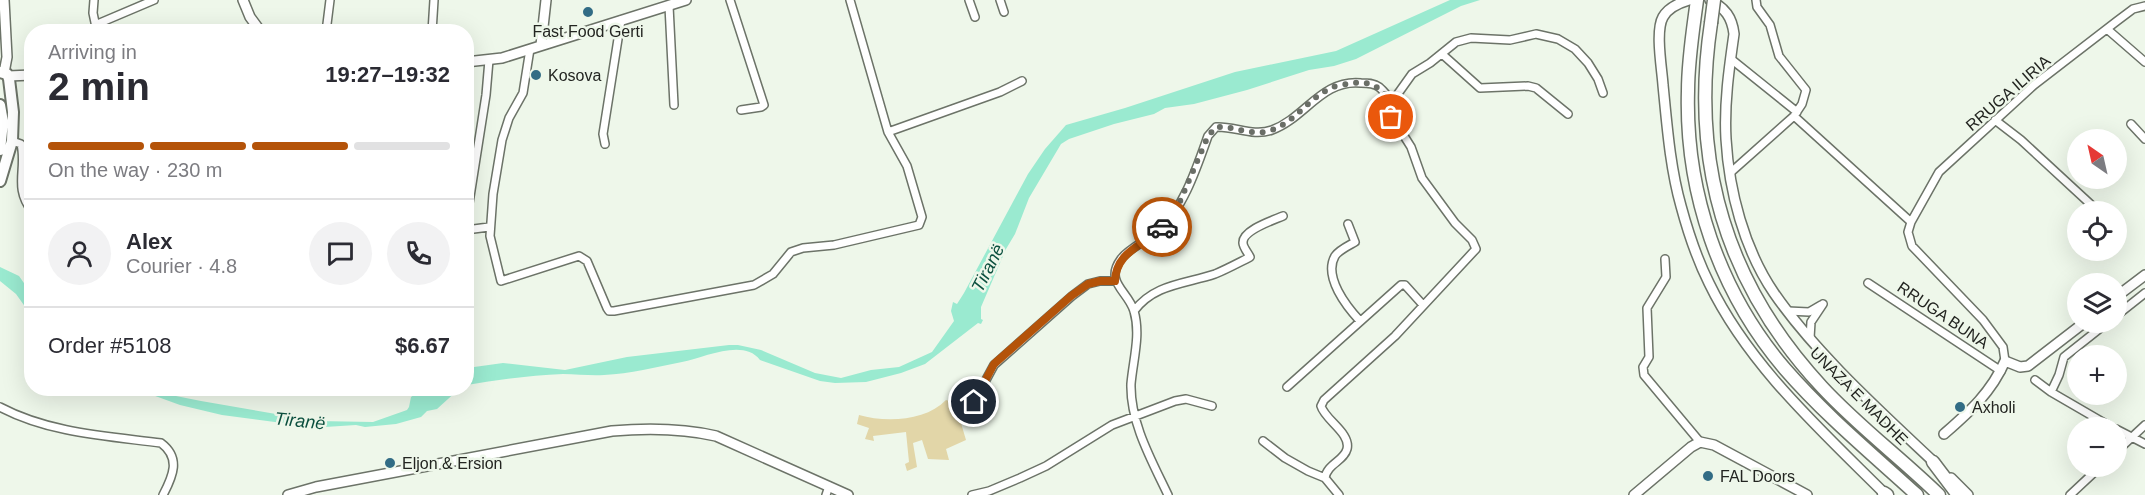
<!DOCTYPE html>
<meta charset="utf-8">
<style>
body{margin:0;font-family:Arial,sans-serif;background:#f2f2f3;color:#2b2b33;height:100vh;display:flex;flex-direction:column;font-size:22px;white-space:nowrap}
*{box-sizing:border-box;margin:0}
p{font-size:20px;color:#7c7c81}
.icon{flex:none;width:33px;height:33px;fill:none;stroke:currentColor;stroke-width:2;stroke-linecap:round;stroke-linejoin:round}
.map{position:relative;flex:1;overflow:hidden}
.drawer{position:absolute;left:24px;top:24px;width:450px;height:372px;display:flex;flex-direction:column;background:#fff;border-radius:24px;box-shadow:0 6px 24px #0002}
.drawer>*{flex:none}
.needle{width:39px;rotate:326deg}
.tools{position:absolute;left:2067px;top:129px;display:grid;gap:12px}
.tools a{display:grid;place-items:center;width:60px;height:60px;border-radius:50%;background:#fff;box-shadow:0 6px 24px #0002;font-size:30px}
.pin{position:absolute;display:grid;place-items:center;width:51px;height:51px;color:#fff;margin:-26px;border:3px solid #fff;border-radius:50%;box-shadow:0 2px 6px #0007}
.courier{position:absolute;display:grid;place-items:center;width:60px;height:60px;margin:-30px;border:4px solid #b45309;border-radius:50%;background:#fff;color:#222;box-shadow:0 2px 8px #0007}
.summary em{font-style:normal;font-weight:800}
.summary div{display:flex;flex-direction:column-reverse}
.summary{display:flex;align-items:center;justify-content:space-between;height:102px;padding:0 24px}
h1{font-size:39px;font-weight:800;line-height:45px}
.bar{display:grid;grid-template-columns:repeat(4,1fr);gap:9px 6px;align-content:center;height:72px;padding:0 24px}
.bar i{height:8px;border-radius:4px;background:#e1e1e2}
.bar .current{background:#b45309}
.bar p{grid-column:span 4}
.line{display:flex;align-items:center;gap:15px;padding:0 24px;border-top:2px solid #e1e1e2}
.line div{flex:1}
.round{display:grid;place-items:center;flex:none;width:63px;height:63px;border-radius:32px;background:#f2f2f3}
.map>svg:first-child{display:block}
</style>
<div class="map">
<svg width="2145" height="495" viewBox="0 0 2145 495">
<rect width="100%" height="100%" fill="#eef7ea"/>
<!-- green -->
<path fill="#e2d6a8" d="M946,400L955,403L966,440L946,449L949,460L928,459L922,440L913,443L917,467L907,471L905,464L909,462L906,432L873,436L874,441L865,439L869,428L857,424L859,415C886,423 926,421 946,400Z"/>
<!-- water -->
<path fill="#9aead0" d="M1450,0H1480L1461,6L1356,59L1334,66L1309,70L1247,90L1194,104L1165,108L1154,114L1114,124L1069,139L1061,144L1029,198L1015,234L1006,249L981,307V319L983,320L981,324L978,323L925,364L901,373L866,382L835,383L820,381L760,360C743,338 704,358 682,362C656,367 630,374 604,375C591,376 577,374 563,374C531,375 498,380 467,385V368L503,363L565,370L627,357L729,345H738L761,350L815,373L841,378L871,370L899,367L932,352L954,321L951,311L953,302L957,304L964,293L1028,174L1045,149L1066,125L1125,108L1235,72L1336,51Z
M0,267L19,276L31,293V315L16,294L0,281Z
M136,389H158L176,396L201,401L317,421L373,422L407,410L409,407L411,397L422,389H459L437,409L427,411L421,417L396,424L365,427L356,425L325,427L305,426L222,415L180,405Z"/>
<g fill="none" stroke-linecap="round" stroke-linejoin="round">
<defs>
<path id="street" d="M94,0L93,13L97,32
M730,0L764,105L761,107L741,110
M969,0L975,17
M1000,0L1004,12
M669,6L674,105
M95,25L154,0
M2107,29L2145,62
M326,32L330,0
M432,32L434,0
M530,49L523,93L509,118L502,140L493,194L490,236L501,281L579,256L587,261L607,308L609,311H614L754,285L773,274L791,252L803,248L834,245L919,225L922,217L907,166L888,132L850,0
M1442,54L1480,88L1528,86L1536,88L1568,114
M1731,59L1797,112
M1794,116L1911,222
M1995,120L2021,140L2099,212
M2131,124L2145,139
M888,132L1000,92L1022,81
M12,141L21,144C27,169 13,188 32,211
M605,144L603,134L621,20
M1730,173L1794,116L1802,104L1806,90L1779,56L1770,25L1757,7L1756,0
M466,222L486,95L489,60
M1348,224L1355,242C1348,246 1339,250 1335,256C1323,277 1347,307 1360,321
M466,230L489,227
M1665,259L1666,277L1647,308L1649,357L1643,367L1644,375L1700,442
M1868,283L2001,371
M1134,311C1154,284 1185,284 1215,274C1227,269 1238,263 1250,257C1248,253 1243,247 1243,243C1242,230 1274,220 1283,216
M1788,311L1809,312L1821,305
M2116,316L2145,293
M1810,338L1811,322L1823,304
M2005,361L2003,347L1983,320L1912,246L1908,232L1911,222L1939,172L2034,85L2117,21L2133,9L2145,6
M2035,380L2051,392L2113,428
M1287,387L1401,285H1405L1423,305
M2051,392L2059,375L2064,357L2108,322
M974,402L994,365L1072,296L1088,284L1100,281H1115
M0,407C49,433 107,436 161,443C181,458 173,476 163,495
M2116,429L2145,444
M1263,441L1285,458L1308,471L1325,478L1339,495
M2116,452L2145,425
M1325,478C1327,464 1344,461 1347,449C1351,433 1325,420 1321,406L1324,400L1395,336L1476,249L1472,240L1455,223L1422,178L1411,147L1387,109L1412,74L1430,63L1456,42L1471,38L1510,40L1536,34L1558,39L1575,49L1588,63L1598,79L1603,93
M826,495L829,486
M972,495L989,491L1020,478L1046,466L1112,425L1175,401L1186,399L1212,406
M1168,495C1152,461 1130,423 1131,384C1133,360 1141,335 1134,311C1128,291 1104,282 1121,259C1128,249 1148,240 1158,231C1183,210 1197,167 1208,136L1216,127C1235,126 1253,137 1272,130C1305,118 1322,79 1361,83C1367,83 1374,83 1379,87C1384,91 1388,97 1392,101
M2070,495L2101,466"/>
<path id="secondary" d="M4,0L7,57L4,73
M243,0L250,17L261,32
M1689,0C1679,3 1668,8 1663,17C1655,31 1662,69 1663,85C1667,125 1670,167 1681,206C1688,232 1697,259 1709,283C1749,366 1822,431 1886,495
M1710,0C1725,8 1732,17 1734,34C1729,69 1724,104 1726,139C1729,191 1744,249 1774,293C1816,354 1882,413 1936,464
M541,45L546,0
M466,62L502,58L686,0
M8,76L32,75
M2116,297L2145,275
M1944,434C1969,412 1991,393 2005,361L2020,367L2028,366L2085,322
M1951,478L1968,495
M288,495L316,487L612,431C647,428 681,428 716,436L848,495
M1634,495L1691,447L1700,442L1714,445L1807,495"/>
<path id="primary" d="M0,72L7,74L9,79L13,112L12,141L0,181
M0,105L3,122L0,150"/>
<path id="highway" d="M1697,0C1693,30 1688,60 1688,91C1685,191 1719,292 1785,369C1825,415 1872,454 1917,495
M1711,23C1690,162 1726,284 1822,387C1858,426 1901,458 1939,495
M1933,462L1958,495
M1884,493L1887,495"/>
</defs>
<!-- street casing -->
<use href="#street" stroke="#6c7368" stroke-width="10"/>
<!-- secondary casing -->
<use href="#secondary" stroke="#6c7368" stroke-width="12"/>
<!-- primary casing -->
<use href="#primary" stroke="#6c7368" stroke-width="14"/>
<!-- highway casing -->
<use href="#highway" stroke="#6c7368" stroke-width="15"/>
<!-- street -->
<use href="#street" stroke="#fff" stroke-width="7"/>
<!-- secondary -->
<use href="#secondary" stroke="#fff" stroke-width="9"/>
<!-- primary -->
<use href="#primary" stroke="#fff" stroke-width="10"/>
<!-- highway -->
<use href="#highway" stroke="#fff" stroke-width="12"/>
<defs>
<path id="highway-bridge" d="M1711,23L1714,0"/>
</defs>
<!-- highway-bridge casing -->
<use href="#highway-bridge" stroke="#6c7368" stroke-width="15" stroke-linecap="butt"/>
<!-- highway-bridge -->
<use href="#highway-bridge" stroke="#fff" stroke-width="12"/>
</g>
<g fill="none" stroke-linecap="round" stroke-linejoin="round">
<!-- done -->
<path stroke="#6a6e67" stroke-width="6" stroke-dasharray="0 10.8" d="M1162,227L1175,213L1208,136L1216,127C1235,126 1253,137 1272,130C1295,122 1308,99 1329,89C1334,86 1341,85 1347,84C1370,80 1377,85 1392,101L1387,109L1391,117"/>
<!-- route -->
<path stroke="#b45309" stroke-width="8" d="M974,402L994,364L1071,296L1088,284L1100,281H1115C1116,251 1144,246 1162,227"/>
</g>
<!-- markers -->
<g fill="#326c85" stroke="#eef7ea" stroke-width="2">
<circle cx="588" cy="12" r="6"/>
<circle cx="536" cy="75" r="6"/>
<circle cx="1960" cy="407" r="6"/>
<circle cx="390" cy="463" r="6"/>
<circle cx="1708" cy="476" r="6"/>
</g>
<g text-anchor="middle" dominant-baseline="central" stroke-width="5" stroke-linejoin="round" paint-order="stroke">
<!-- poi labels -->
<g font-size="16" fill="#232521" stroke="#eef7ea" text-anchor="start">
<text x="588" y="31" text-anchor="middle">Fast Food Gerti</text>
<text x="548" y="75">Kosova</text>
<text x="1972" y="407">Axholi</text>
<text x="402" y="463">Eljon &amp; Ersion</text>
<text x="1720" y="476">FAL Doors</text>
</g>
<!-- street labels -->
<g font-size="16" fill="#232521" stroke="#eef7ea">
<text transform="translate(2008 93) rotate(-41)">RRUGA ILIRIA</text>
<text transform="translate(1943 315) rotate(34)">RRUGA BUNA</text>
<text transform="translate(1859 396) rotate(45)">UNAZA E MADHE</text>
</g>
<!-- water labels -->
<g font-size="18" font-style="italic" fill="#0c503f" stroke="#eef7ea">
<text transform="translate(988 268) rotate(-63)">Tiranë</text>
<text transform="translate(300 421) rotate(6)">Tiranë</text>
</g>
</g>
</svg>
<div class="tools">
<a><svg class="needle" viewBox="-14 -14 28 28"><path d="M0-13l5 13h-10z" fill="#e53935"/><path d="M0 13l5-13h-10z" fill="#7c7c81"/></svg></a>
<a><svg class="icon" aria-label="locate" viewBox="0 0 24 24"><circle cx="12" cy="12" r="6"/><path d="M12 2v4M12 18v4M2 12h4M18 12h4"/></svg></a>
<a><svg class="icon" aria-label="layers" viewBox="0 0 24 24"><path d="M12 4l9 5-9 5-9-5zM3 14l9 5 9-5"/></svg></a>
<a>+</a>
<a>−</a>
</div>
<div class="pin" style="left:1391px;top:117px;background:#ea580c"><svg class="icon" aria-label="bag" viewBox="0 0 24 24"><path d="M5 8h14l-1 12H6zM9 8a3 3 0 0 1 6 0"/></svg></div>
<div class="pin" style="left:974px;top:402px;background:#1f2937"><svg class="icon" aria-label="home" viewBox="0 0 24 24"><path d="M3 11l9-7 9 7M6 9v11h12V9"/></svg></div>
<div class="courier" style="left:1162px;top:227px"><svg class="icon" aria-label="car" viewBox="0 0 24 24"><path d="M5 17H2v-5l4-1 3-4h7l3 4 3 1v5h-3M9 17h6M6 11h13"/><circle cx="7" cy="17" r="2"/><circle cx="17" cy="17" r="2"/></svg></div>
<section class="drawer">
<div class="summary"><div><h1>2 min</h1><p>Arriving in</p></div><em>19:27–19:32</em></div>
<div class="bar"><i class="current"></i><i class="current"></i><i class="current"></i><i></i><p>On the way · 230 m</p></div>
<div class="line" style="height:108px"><a class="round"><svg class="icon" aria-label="person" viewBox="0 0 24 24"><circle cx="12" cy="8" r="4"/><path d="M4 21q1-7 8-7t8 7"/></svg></a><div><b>Alex</b><p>Courier · 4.8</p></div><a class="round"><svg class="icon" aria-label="chat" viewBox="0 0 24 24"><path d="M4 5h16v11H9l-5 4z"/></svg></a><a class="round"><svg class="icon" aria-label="phone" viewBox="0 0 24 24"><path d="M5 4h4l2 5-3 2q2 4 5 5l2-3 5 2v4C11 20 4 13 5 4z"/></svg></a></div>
<div class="line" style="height:78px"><div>Order #5108</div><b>$6.67</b></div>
</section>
</div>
